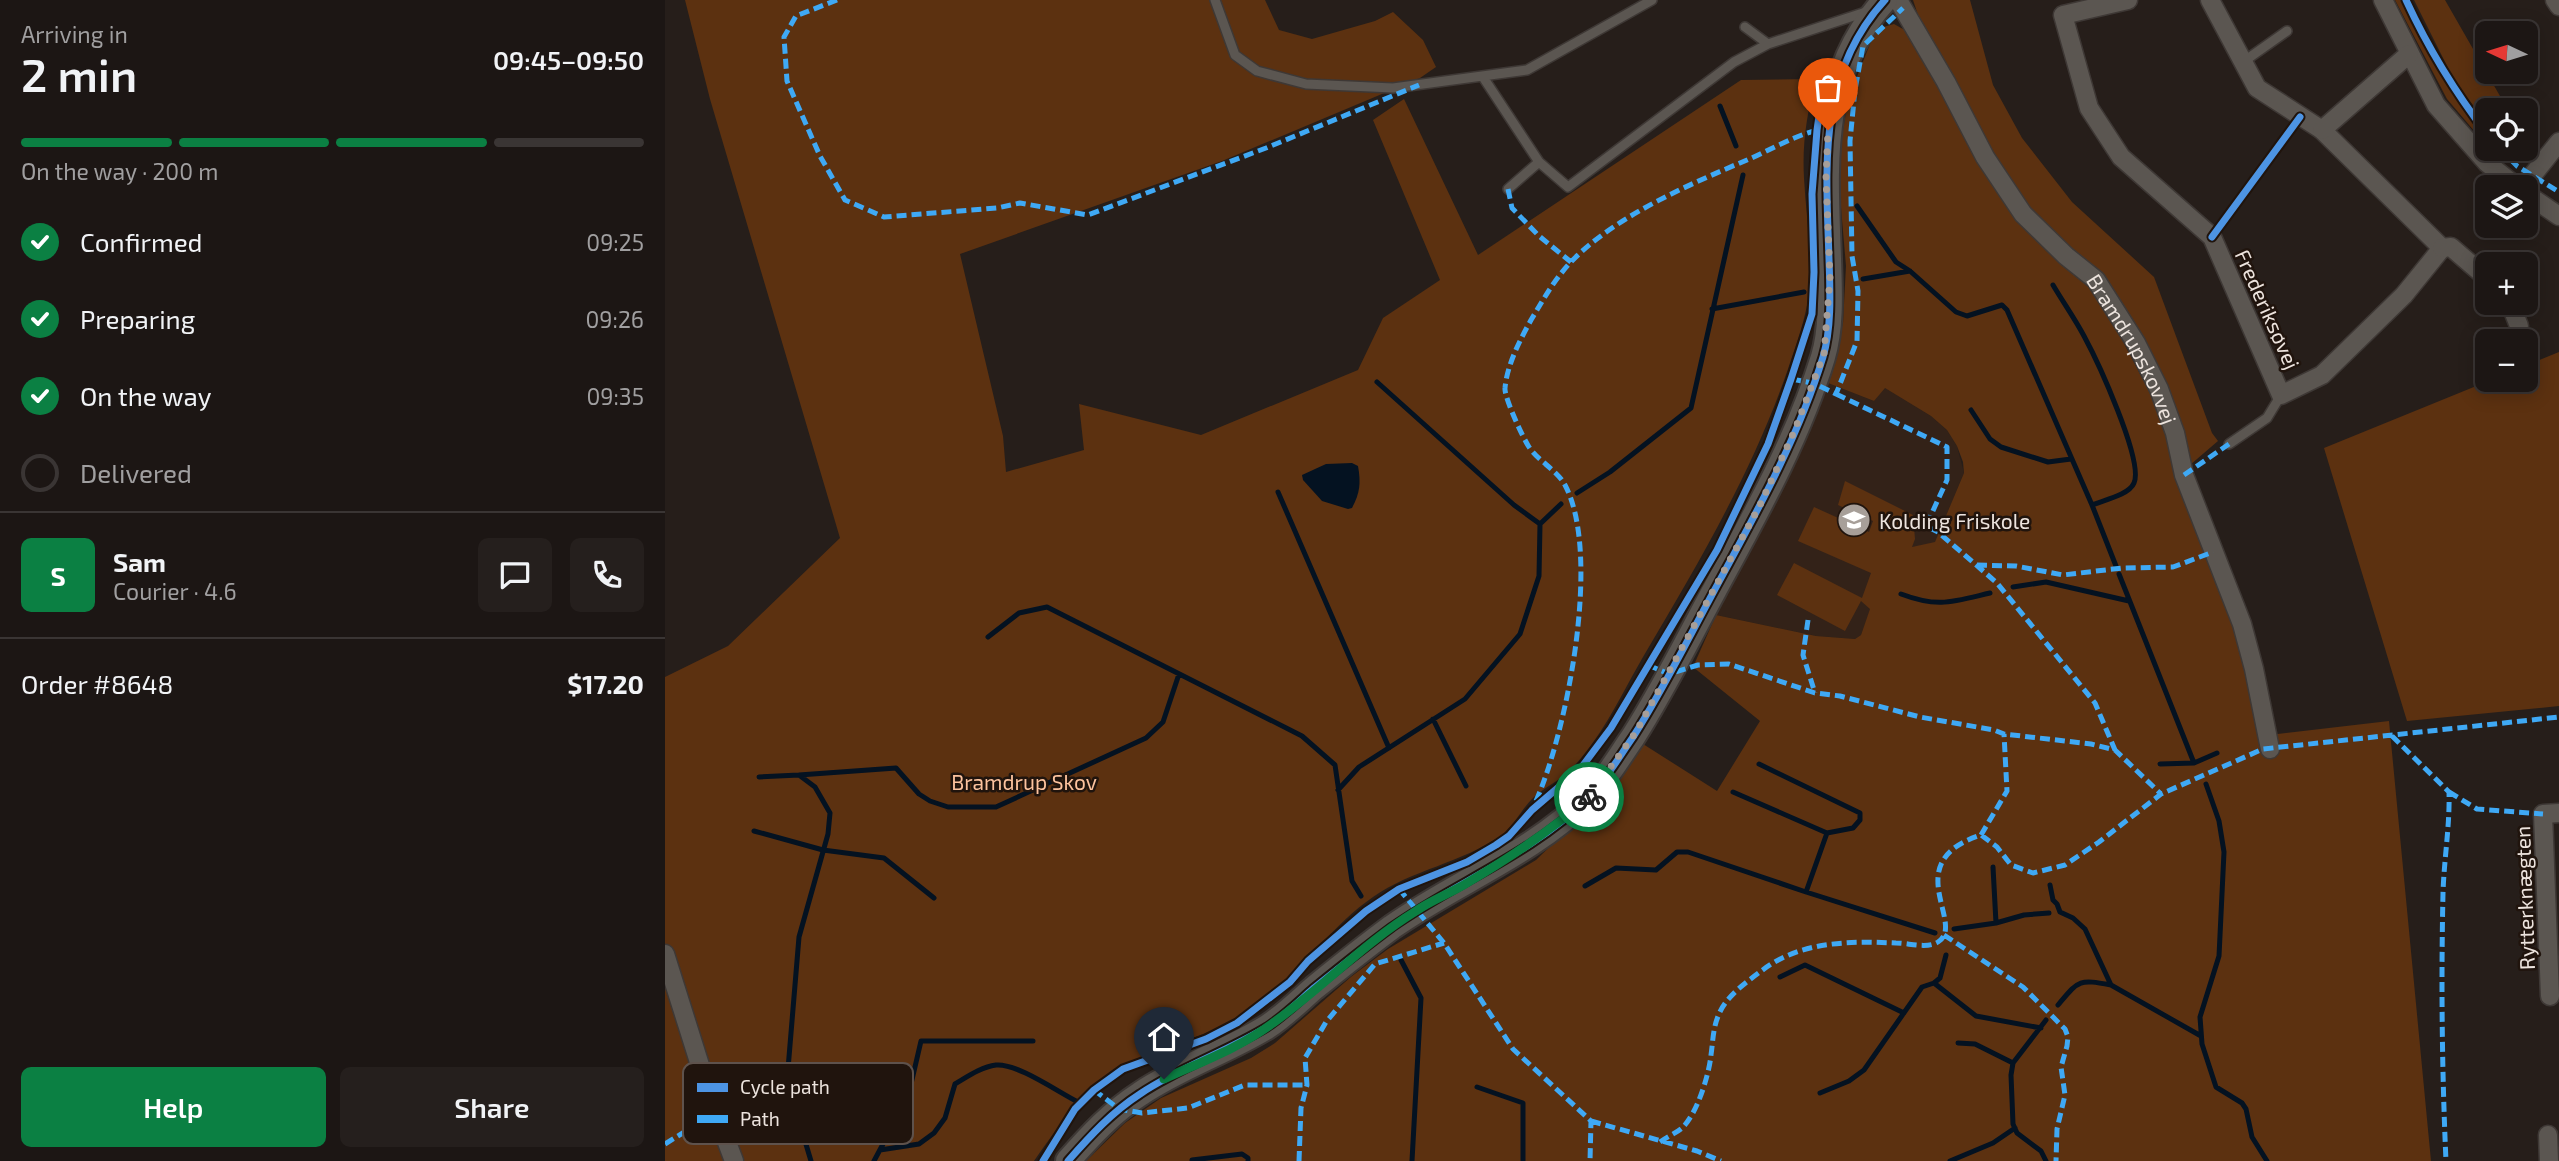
<!DOCTYPE html>
<meta charset="utf-8">
<style>
body{margin:0;font-family:"Exo 2",sans-serif;background:#251f1d;color:#f1f3f6;height:100vh;display:flex;flex-direction:column;font-size:26px;white-space:nowrap}
*{box-sizing:border-box;margin:0}
p{font-size:23px;color:#a09fa0}
.icon{flex:none;width:38px;height:38px;fill:none;stroke:currentColor;stroke-width:2;stroke-linecap:round;stroke-linejoin:round}
.map{position:relative;flex:1;overflow:hidden}
.panel{display:flex;flex-direction:column;background:#1c1614;width:665px}
.panel>*{flex:none}
.needle{width:46px;rotate:274deg}
.fabs{position:absolute;left:1810px;top:21px;display:grid;gap:14px}
.fabs a{display:grid;place-items:center;width:63px;height:63px;border-radius:10px;background:#1c1614;box-shadow:0 4px 18px #0003,0 0 0 2px #3a3534;font-size:35px}
.pin{position:absolute;display:grid;place-items:center;width:60px;height:60px;color:#fff;margin:-72px -30px;border-radius:50% 50% 50% 0;rotate:-45deg;box-shadow:0 0 7px #0007}
.pin .icon{rotate:45deg}
.courier{position:absolute;display:grid;place-items:center;width:70px;height:70px;margin:-35px;border:5px solid #0b8043;border-radius:50%;background:#fff;color:#222;box-shadow:0 2px 9px #0007}
.head em{font-style:normal;font-weight:600}
.head div{display:flex;flex-direction:column-reverse}
.head{display:flex;align-items:center;justify-content:space-between;height:119px;padding:0 21px}
h1{font-size:46px;font-weight:600;line-height:52px}
.bar{display:grid;grid-template-columns:repeat(4,1fr);gap:10px 7px;align-content:center;height:84px;padding:0 21px}
.bar i{height:9px;border-radius:5px;background:#3a3534}
.bar .selected{background:#0b8043}
.bar p{grid-column:span 4}
.line{display:flex;align-items:center;gap:18px;padding:0 21px;border-top:2px solid #3a3534}
.line div{flex:1}
.round{display:grid;place-items:center;flex:none;width:74px;height:74px;border-radius:10px;background:#251f1d}
ol{padding:0 21px;list-style:none}
li{display:flex;align-items:center;gap:21px;height:77px}
li p{margin-inline-start:auto}
li .icon{padding:7px;border-radius:50%;background:#0b8043;color:#fff;stroke-width:4}
li:last-child{color:#a09fa0}
li i{width:38px;height:38px;border:4px solid #3a3534;border-radius:50%}
.button{display:flex;gap:14px;margin-top:auto;padding:14px 21px}
.button a{flex:1;height:80px;border-radius:10px;background:#0b8043;color:#fff;font-size:28px;font-weight:600;line-height:80px;text-align:center}
.button a+a{background:#251f1d;color:#f1f3f6}
main{display:flex;flex:1;min-height:0}
.map>svg:first-child{display:block}
</style>
<main>
<section class="panel">
<div class="head"><div><h1>2 min</h1><p>Arriving in</p></div><em>09:45–09:50</em></div>
<div class="bar"><i class="selected"></i><i class="selected"></i><i class="selected"></i><i></i><p>On the way · 200 m</p></div>
<ol>
<li><svg class="icon" aria-label="check" viewBox="0 0 24 24"><path d="M5 12l5 5 9-10"/></svg>Confirmed<p>09:25</p></li>
<li><svg class="icon" aria-label="check" viewBox="0 0 24 24"><path d="M5 12l5 5 9-10"/></svg>Preparing<p>09:26</p></li>
<li><svg class="icon" aria-label="check" viewBox="0 0 24 24"><path d="M5 12l5 5 9-10"/></svg>On the way<p>09:35</p></li>
<li><i></i>Delivered</li>
</ol>
<div class="line" style="height:126px"><b class="round" style="background:#0b8043;color:#fff">S</b><div><b>Sam</b><p>Courier · 4.6</p></div><a class="round"><svg class="icon" aria-label="chat" viewBox="0 0 24 24"><path d="M4 5h16v11H9l-5 4z"/></svg></a><a class="round"><svg class="icon" aria-label="phone" viewBox="0 0 24 24"><path d="M5 4h4l2 5-3 2q2 4 5 5l2-3 5 2v4C11 20 4 13 5 4z"/></svg></a></div>
<div class="line" style="height:91px"><div>Order #8648</div><b>$17.20</b></div>
<div class="button"><a>Help</a><a>Share</a></div>
</section>
<div class="map">
<svg width="1894" height="1161" viewBox="0 0 1894 1161">
<rect width="100%" height="100%" fill="#261e1a"/>
<!-- built -->
<path fill="#332218" d="M1163,383L1209,401L1219,387L1266,416L1282,430L1292,446L1299,473L1270,543L1227,551L1196,635L1190,639L1151,636L1051,615L1121,481Z"/>
<!-- green -->
<path fill="#5c3110" d="M20,0H600L614,30L647,39L710,21L728,12L758,40L771,67L755,78L557,161L295,254L338,436L341,472L419,450L414,404L536,435L693,370L718,318L775,280L708,120L739,99L813,255L1076,80L1151,79C1142,112 1137,144 1139,178C1141,217 1148,254 1144,293C1141,318 1131,345 1123,369C1088,471 1033,564 978,657C956,695 936,740 904,771C894,781 880,787 869,797C857,808 850,825 837,835C797,863 746,870 708,897C663,928 632,978 587,1009C550,1034 509,1043 469,1061C424,1082 397,1121 369,1161H0V677L63,646L175,538L45,99Z
M1248,0H1305L1328,85L1357,138L1407,202L1489,277L1547,433L1553,441L1525,465L1502,396L1461,309L1430,270L1367,213L1330,164L1255,21Z
M1730,0H1738L1800,110L1822,134V146L1782,99Z
M1749,0H1780L1843,110H1822V125L1788,78Z
M1229,24L1245,33L1360,224L1435,298L1485,393L1501,433L1511,472L1573,634L1596,736L1724,721L1766,1161H421L460,1123L496,1098L586,1058L610,1043L687,976L723,949L871,860L932,801L978,744L1052,791L1095,721L1028,667L1051,615L1151,636L1190,639L1196,635L1205,609L1196,601L1180,631L1112,595L1129,563L1197,598L1206,573L1133,541L1149,507L1204,532L1208,521L1173,505L1180,481L1248,515L1250,539L1247,547L1270,542L1299,473L1298,462L1292,446L1282,430L1266,416L1220,388L1209,401L1163,383L1178,323L1181,266L1173,173L1175,149L1183,99L1211,29Z
M1894,352V706L1742,721L1659,448L1826,380H1860V366Z"/>
<!-- water -->
<path fill="#041221" d="M687,463L693,466C696,483 695,493 687,508L683,509L657,501L638,480L637,475L661,464Z"/>
<g fill="none" stroke-linecap="round" stroke-linejoin="round">
<!-- stream -->
<path stroke="#041221" stroke-width="5" d="M1055,106L1071,146
M1192,206L1231,262L1245,271L1291,312L1302,316L1337,305L1342,310L1427,505L1451,566
M1198,279L1245,271
M1388,285C1398,302 1410,319 1419,336C1432,360 1479,461 1469,483C1464,495 1439,500 1427,505
M1047,309L1139,292
M1306,410L1325,439L1336,447L1383,462L1406,459
M613,492L724,748
M912,493L945,472L1026,408L1078,175
M875,524L896,504
M1454,574L1529,763
M1348,587L1381,582L1464,601
M1236,594C1273,608 1287,602 1325,593
M323,637L354,613L382,607L637,736L670,765L687,881L696,896
M768,719L801,786
M1094,764L1195,813V820L1188,828L1162,833L1141,892
M1495,764L1529,763L1552,753
M134,775L231,768L254,794L265,801L283,807H331L481,738L498,722L514,674
M94,777L134,775L150,787L165,813L163,834L134,937L122,1081L146,1161
M1541,784L1554,821L1559,852L1554,956L1535,1017L1537,1044L1551,1087L1577,1103L1581,1109L1587,1137L1602,1161
M673,790L694,767L800,699L855,634L874,576L875,524L849,505L712,382
M1068,792L1162,833
M89,831L158,850L219,858L269,898
M1328,867L1331,923
M1385,885L1388,900L1392,904L1395,912L1408,918L1420,929L1446,985L1536,1036
M920,886L951,868L991,870L1012,852H1023L1141,892L1270,933
M1289,929L1331,923L1359,915L1384,913
M736,960L756,998L747,1161
M1115,977L1140,965L1239,1013
M1269,983L1275,978L1281,955
M1393,1005C1414,980 1413,979 1446,985
M1293,1043L1310,1044L1348,1063
M812,1087L858,1103V1161
M1155,1093L1184,1081L1199,1070L1257,987L1269,983L1311,1016L1376,1028
M215,1150L254,1144L269,1133L280,1118L290,1084C302,1077 316,1067 331,1065C352,1063 393,1092 413,1102
M527,1160L577,1154L583,1158V1161
M209,1161L243,1097L256,1041H368
M1285,1161L1328,1143L1350,1128
M1381,1161L1376,1151L1352,1133L1348,1124L1346,1075L1348,1063L1381,1020"/>
<defs>
<path id="lane" d="M550,0L570,55L592,71L641,84L728,88L862,70L987,0
M1080,27L1103,44L1204,11
M1578,62L1622,31
M818,77L874,162L843,189
M874,162L903,187L1069,62L1103,44
M1564,444L1602,418L1616,395"/>
<g id="street">
<path id="s1" d="M1233,0L1281,82L1320,157L1358,214L1401,256L1431,280L1471,343L1494,389L1510,433L1519,475L1577,624L1589,669L1605,749"/>
<path d="M1463,0L1398,15L1424,108L1456,157L1547,237L1616,395L1657,375L1739,295L1777,248L1657,130L1592,88L1545,0"/>
<path d="M1718,0L1771,105L1822,163L1852,187"/>
<path d="M1890,0L1894,6"/>
<path d="M1657,130L1744,54"/>
<path d="M1858,187L1894,142"/>
<path d="M1860,193L1894,216"/>
<path d="M1777,248L1786,247L1822,278"/>
<path d="M1845,303L1854,326"/>
<path d="M0,954L45,1097L69,1161"/>
<path d="M1885,996L1878,814L1894,813"/>
<path d="M1883,1135L1884,1161"/>
</g>
<path id="secondary" d="M403,1161C425,1136 447,1112 475,1094C515,1067 561,1052 602,1027C619,1016 634,1001 649,988C675,967 700,947 727,927C791,882 867,854 923,798C941,780 954,757 968,737C998,690 1023,639 1049,591C1090,515 1133,439 1158,357C1167,327 1165,290 1164,259C1161,166 1152,74 1220,0"/>
</defs>
<!-- lane casing -->
<use href="#lane" stroke="#3e3835" stroke-width="12"/>
<!-- street casing -->
<use href="#street" stroke="#3e3835" stroke-width="21"/>
<!-- secondary casing -->
<use href="#secondary" stroke="#3e3835" stroke-width="28"/>
<!-- lane -->
<use href="#lane" stroke="#5b5651" stroke-width="9"/>
<!-- street -->
<use href="#street" stroke="#5b5651" stroke-width="18"/>
<!-- secondary -->
<use href="#secondary" stroke="#5b5651" stroke-width="24"/>
<!-- quiet -->
<path stroke="#3fa9f5" stroke-width="5" stroke-dasharray="10 5" stroke-linecap="butt" d="M172,0L131,16L119,37L122,81L155,156L180,200L219,217L332,208L355,203L423,215L601,148L754,85
M1835,149L1852,166L1894,192
M843,189L847,208L874,236L906,262
M1126,379L1148,383L1171,394L1192,341L1193,291L1187,256L1185,141L1190,90L1198,46L1238,8
M1171,394L1282,447V480L1261,526L1273,532L1332,583L1430,703L1450,750
M1519,475L1564,444
M1312,565L1351,566L1398,575L1457,568L1508,567L1548,552
M1143,620L1138,655L1150,693
M983,665L1004,674L1033,665L1064,664L1150,693L1175,696L1255,717L1329,730L1339,734L1426,744L1450,750L1496,794
M1727,736L1784,792C1785,825 1779,859 1778,893C1776,983 1777,1072 1781,1161
M1784,792L1812,809L1878,814
M871,801C902,731 937,555 900,485C892,470 873,461 864,447C858,438 839,397 840,388C842,365 855,340 866,320C878,300 889,280 905,263C948,217 1025,184 1082,160C1101,152 1138,131 1156,130
M1316,835L1342,791L1339,734
M734,889L779,943L848,1049L926,1121L925,1161
M1279,935L1358,987L1400,1029L1403,1037L1402,1046L1396,1067L1400,1095L1392,1129L1391,1161
M429,1090L454,1109L477,1113L523,1108L580,1085H642
M926,1121L1032,1151L1056,1161
M995,1142C1002,1137 1011,1133 1017,1128C1032,1114 1044,1075 1046,1055C1048,1041 1048,1027 1054,1014C1062,995 1083,981 1099,969C1137,941 1185,941 1231,943C1244,943 1262,949 1273,942C1302,924 1232,862 1316,835L1332,847L1346,865L1368,873L1400,865L1434,842L1496,794L1598,749L1894,717
M0,1144L21,1131L45,1097
M634,1161L636,1108L642,1085L640,1058L661,1022L710,964L779,943"/>
<defs>
<path id="cycleway" d="M1741,0C1763,48 1790,92 1822,134
M1547,237L1635,117
M378,1161L410,1109L429,1090L458,1069L541,1039L572,1023L625,982L643,961L701,911L734,889L802,862L831,845L844,836L867,810L916,768L946,728L1052,550L1103,444L1126,379L1147,314L1149,272L1147,194L1152,130L1159,81L1172,86
M403,1161C425,1136 447,1112 475,1094C515,1067 561,1052 602,1027C619,1016 634,1001 649,988C675,967 700,947 727,927C791,882 867,854 923,798C941,780 954,757 968,737C998,690 1023,639 1049,591C1090,515 1133,439 1158,357C1167,327 1165,290 1164,259C1161,166 1152,74 1220,0"/>
</defs>
<!-- cycleway casing -->
<use href="#cycleway" stroke="#20140d" stroke-width="11"/>
<!-- cycleway -->
<use href="#cycleway" stroke="#4d94e3" stroke-width="7"/>
</g>
<g fill="none" stroke-linecap="round" stroke-linejoin="round">
<!-- done -->
<path stroke="#a79f99" stroke-width="7" stroke-dasharray="0 12.6" d="M924,797L971,732L1095,505L1129,432L1159,354L1165,278L1161,178L1163,130"/>
<!-- route -->
<path stroke="#0b8043" stroke-width="9" d="M499,1079C536,1062 576,1047 608,1023C657,988 699,943 751,911C767,900 786,893 802,883C846,857 887,830 924,797"/>
</g>
<!-- icons -->
<defs>
<symbol id="school-disc" viewBox="-11 -11 22 22"><circle r="9.5" fill="#a79f99" stroke="#20140d"/><path d="M0-5L7-2L0 1L-7-2ZM-4 1L0 2.5L4 1V4Q0 6-4 4Z" fill="#fff"/></symbol>
</defs>
<g fill-rule="evenodd">
<use href="#school-disc" x="1170" y="501" width="38" height="38"/>
</g>
<g text-anchor="middle" dominant-baseline="central" stroke-width="5" stroke-linejoin="round" paint-order="stroke">
<!-- street labels -->
<g font-size="21" fill="#ede4de" stroke="#20140d">
<text transform="translate(1603 309) rotate(66)">Frederiksøvej</text>
<text stroke="none"><textPath href="#s1" startOffset="425">Bramdrupskovvej</textPath></text>
<text transform="translate(1859 898) rotate(-92)">Rytterknægten</text>
</g>
<!-- poi labels -->
<g font-size="21" fill="#ede4de" stroke="#20140d" text-anchor="start">
<text x="1214" y="520">Kolding Friskole</text>
</g>
<!-- park labels -->
<g font-size="21" fill="#fdc39e" stroke="#20140d">
<text x="359" y="781">Bramdrup Skov</text>
</g>
</g>
<!-- legend -->
<rect x="18" y="1063" width="230" height="81" rx="10" fill="#20140d" stroke="#5e524c" stroke-width="2"/>
<rect x="32" y="1083" width="31" height="9" fill="#4d94e3"/>
<rect x="32" y="1115" width="31" height="8" fill="#3fa9f5"/>
<g font-size="19" fill="#ede4de">
<text x="75" y="1094">Cycle path</text>
<text x="75" y="1126">Path</text>
</g>
</svg>
<div class="fabs">
<a><svg class="needle" viewBox="-14 -14 28 28"><path d="M0-13l5 13h-10z" fill="#e53935"/><path d="M0 13l5-13h-10z" fill="#a09fa0"/></svg></a>
<a><svg class="icon" aria-label="locate" viewBox="0 0 24 24"><circle cx="12" cy="12" r="6"/><path d="M12 2v4M12 18v4M2 12h4M18 12h4"/></svg></a>
<a><svg class="icon" aria-label="layers" viewBox="0 0 24 24"><path d="M12 4l9 5-9 5-9-5zM3 14l9 5 9-5"/></svg></a>
<a>+</a>
<a>−</a>
</div>
<div class="pin" style="left:1163px;top:130px;background:#ea580c"><svg class="icon" aria-label="bag" viewBox="0 0 24 24"><path d="M5 8h14l-1 12H6zM9 8a3 3 0 0 1 6 0"/></svg></div>
<div class="pin" style="left:499px;top:1079px;background:#1f2937"><svg class="icon" aria-label="home" viewBox="0 0 24 24"><path d="M3 11l9-7 9 7M6 9v11h12V9"/></svg></div>
<div class="courier" style="left:924px;top:797px"><svg class="icon" aria-label="bike" viewBox="0 0 24 24"><circle cx="6" cy="16" r="4"/><circle cx="18" cy="16" r="4"/><path d="M6 16l4-8h5l3 8M10 8l3 8H6M13 5h3"/></svg></div>
</div>
</main>
